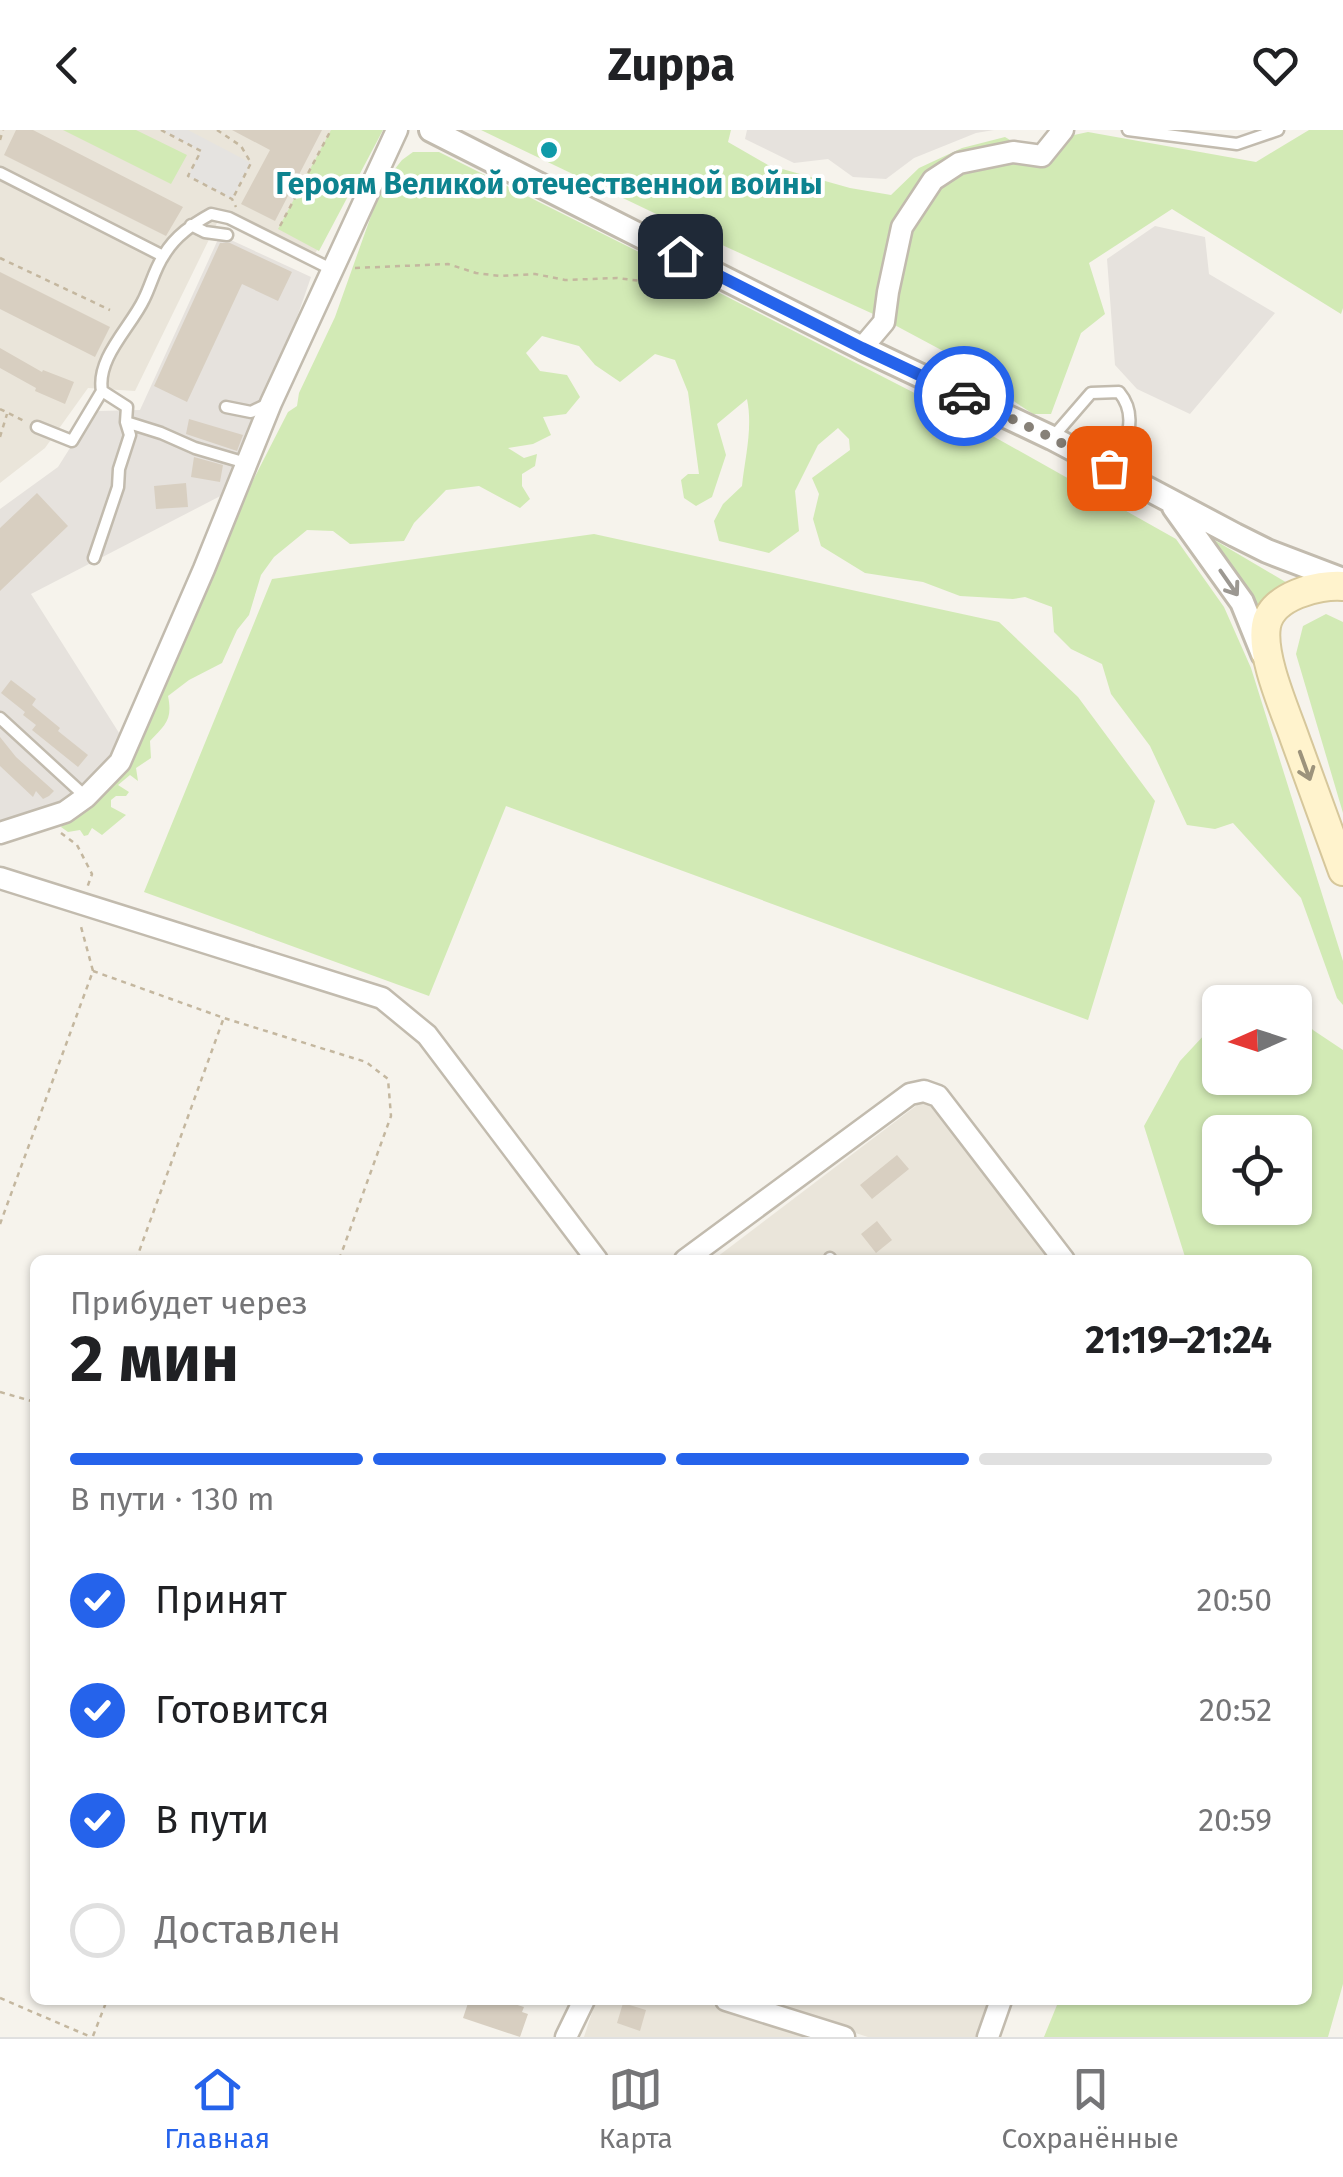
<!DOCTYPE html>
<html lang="ru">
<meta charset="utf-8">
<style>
body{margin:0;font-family:"Fira Sans",sans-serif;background:#f6f6f6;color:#202124;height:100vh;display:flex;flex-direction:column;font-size:38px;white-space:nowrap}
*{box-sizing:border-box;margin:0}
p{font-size:32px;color:#757577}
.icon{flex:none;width:55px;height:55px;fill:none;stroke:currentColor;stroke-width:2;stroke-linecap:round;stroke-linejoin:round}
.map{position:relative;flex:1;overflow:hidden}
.drawer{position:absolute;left:30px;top:1125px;width:1282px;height:750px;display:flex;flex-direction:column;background:#fff;border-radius:15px;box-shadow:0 2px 8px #0004}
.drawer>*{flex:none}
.needle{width:65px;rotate:267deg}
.buttons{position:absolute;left:1202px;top:855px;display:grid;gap:20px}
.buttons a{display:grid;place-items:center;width:110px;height:110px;border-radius:15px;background:#fff;box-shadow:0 2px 8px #0004;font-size:50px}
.pin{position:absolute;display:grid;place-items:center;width:85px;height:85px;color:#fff;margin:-42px;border-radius:20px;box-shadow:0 5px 15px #0006}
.courier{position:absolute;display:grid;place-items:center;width:100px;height:100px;margin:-50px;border:8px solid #2563eb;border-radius:50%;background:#fff;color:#222;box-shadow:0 2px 12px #0007}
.headline em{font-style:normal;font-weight:700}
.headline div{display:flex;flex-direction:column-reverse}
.headline{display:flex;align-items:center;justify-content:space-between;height:170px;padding:0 40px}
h1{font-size:65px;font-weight:700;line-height:75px}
.bar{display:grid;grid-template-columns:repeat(4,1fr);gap:15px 10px;align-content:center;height:120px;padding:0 40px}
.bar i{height:12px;border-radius:8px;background:#e0e0e0}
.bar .on{background:#2563eb}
.bar p{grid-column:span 4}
ol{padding:0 40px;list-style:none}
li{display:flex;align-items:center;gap:30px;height:110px}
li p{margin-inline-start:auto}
li .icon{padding:10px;border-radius:50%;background:#2563eb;color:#fff;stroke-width:4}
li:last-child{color:#757577}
li i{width:55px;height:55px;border:5px solid #e0e0e0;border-radius:50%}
header{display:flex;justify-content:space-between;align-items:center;height:130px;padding:0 40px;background:#fff;font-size:45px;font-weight:700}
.dock{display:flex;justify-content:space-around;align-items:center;height:140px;border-top:2px solid #e0e0e0;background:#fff;font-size:28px;color:#757577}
.dock a{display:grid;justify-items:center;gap:5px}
.dock .on{color:#2563eb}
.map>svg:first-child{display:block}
</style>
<header><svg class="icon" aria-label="back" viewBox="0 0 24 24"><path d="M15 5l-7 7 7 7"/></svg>Zuppa<svg class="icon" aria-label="heart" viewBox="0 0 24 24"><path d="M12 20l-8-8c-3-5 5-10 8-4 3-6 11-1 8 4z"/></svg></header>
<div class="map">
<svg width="1343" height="1907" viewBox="0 0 1343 1907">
<rect width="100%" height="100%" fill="#f6f3ec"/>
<!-- residential -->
<path fill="#eae5da" d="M0,0H377L314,126L219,89L135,261L88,258L45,318L0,353Z
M925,969L1052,1130H713Z
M596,1870H698L808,1907H584Z
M751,1870H993L980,1907H868Z"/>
<!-- industrial -->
<path fill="#e6e2dd" d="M747,0H994L976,3L914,28L886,49L853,47L828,29L794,33L745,9Z
M1155,96L1205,107L1209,144L1275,183L1190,284L1137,259L1115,235L1107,129Z
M220,105L311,147L276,248L232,360L31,464L121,606L96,653L74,670L0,696V379L58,337L87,291L99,281L140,280Z"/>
<!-- green -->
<path fill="#d2eab5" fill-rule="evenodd" d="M63,0H136L187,25L171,54Z
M331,0H383L319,121L278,99Z
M481,0H731L728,12L768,35L850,58L891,65L919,38L962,18L1005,7L1010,10L1012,18L956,30L900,93L882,188L698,104Z
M1309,0H1343V178L1341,184L1172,79L1089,133L1105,184L1081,203L1051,284H1033L1015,272L988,245L889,192L908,97L939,50L1060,8L1088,2L1256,32Z
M413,22H439L671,138L934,273L1176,409L1224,477L1251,538L1343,831V875L1337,868L1301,768L1233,693L1215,699L1187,695L1150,616L1111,564L1102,534L1071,519L1054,502L1052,477L1025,467L1013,469L960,466L923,452L865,443L821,416L813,389L819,364L812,348L850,320L849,309L838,298L818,315L795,361L799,401L769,423L719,411L714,391L723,374L742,356C745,327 753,298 747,269L717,294L726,325L712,367L696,376L684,368L681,350L688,344H699L688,262L675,230L655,224L620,252L595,235L579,216L542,206L526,223L540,241L567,245L580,267L566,284L543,287L551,305L533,314L508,318L524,328L537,324L535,336L522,344V356L530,369L520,378L479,356L446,360L414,393L404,411L350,414L333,401L307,400L274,427L261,445L249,485L237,500L222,533L189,550L168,566C173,590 165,595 150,611L151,628L136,638L138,651L130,645L118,655L129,662L126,666H116L111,670V677L126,685L102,705L92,698L88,705L84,706L80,700L68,702L61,697L66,689L89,671L288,282L297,276L299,263L335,187L382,55L402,30Z
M594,404L999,492L1078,567L1155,671L1088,890L506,676L429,866L144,762L272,449Z
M1211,408L1289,454L1265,485Z
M1326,484L1343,492V683L1296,524L1303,496Z
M1295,879L1313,900L1343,920V1854L1328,1907H1044L1059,1870H1308V1130H1186L1144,996L1180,931L1220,888V948H1295ZM1220,1002H1295V1078H1220Z"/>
<!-- parking -->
<path fill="#e5e3e0" d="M161,0H188L251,33L232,69L188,46L201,21Z"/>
<!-- building -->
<path fill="#d8cfc1" d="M16,0H33L183,77L166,106L4,25Z
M232,0H322L275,91L241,74L270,20Z
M220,113H230L292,142L278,171L242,154L187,272L154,256Z
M0,142L110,197L95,227L0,179Z
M0,218L42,242L43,240L74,252L65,274L35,261L36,258L0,238Z
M189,289L243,305L237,321L186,304Z
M194,327L223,335L220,352L191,347Z
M186,353L188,377L156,379L154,356Z
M37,363L68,396L0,461V398Z
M11,550L36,569L32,575L60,598L58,601L88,625L78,637L32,600L36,595L23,585L25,582L1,563Z
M0,607L16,627L54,661L49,666L43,669L36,661L33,667L0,636Z
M897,1025L909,1039L872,1069L860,1055Z
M877,1091L892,1110L876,1123L861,1104Z
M469,1870H502L524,1877L522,1882L528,1884L520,1907L463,1888Z
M623,1873L646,1880L640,1901L617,1893Z"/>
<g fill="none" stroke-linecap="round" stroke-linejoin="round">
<defs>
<path id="service" d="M1128,0L1237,14L1278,0
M0,43L163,126
M191,95L205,102L227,105
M102,261L127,277L126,292
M226,277L251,282L270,273
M37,297L72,311L102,261C96,228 131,197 144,169C151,155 155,138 164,125C175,106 193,94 211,84L229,88L331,139
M1052,308L1091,263L1119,262C1139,286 1127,315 1110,337
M94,428L118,357L119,339L130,305L126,292L161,303L195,318L246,333
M0,588L86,667
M830,1128L831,1130"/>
<path id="minor" d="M862,218L884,192L888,162L902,97L933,50L959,33L1013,22L1042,26L1063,0
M0,703L65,682L86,667L120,632L204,439L271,273L397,0
M0,748L382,868L427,905L597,1130
M685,1130L910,964L924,961L938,966L1064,1130
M726,1870L844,1907
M566,1907L584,1870
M988,1907L1001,1870"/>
<path id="tertiary" d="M431,0L862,218L1052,308L1235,405L1267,421L1343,450
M1174,377L1242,472L1263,524"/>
<path id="secondary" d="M1343,456C1318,454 1271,466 1266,496C1261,527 1285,580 1295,609C1311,653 1327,697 1343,741"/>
</defs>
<!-- service casing -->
<use href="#service" stroke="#c2bbae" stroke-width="15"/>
<!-- minor casing -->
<use href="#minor" stroke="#c2bbae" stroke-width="25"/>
<!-- tertiary casing -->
<use href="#tertiary" stroke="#c2bbae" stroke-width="28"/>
<!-- secondary casing -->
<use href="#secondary" stroke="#d6c79b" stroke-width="32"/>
<!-- path -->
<path stroke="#c4b79f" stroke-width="2.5" stroke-dasharray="5 5" stroke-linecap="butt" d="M161,0L201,21L188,46L232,69L236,77
M217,0L241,16L251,33L233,68
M0,10L3,0
M280,96L331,0
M0,128L110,180
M355,138L448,134L476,143L500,146L535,144L565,150L617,148L641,151L654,149L665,140
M0,279L26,292
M0,307L7,284
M61,703L77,715L92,744L87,758
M93,841L224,888L366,932L388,949L391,986L339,1130
M0,1094L93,841L80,793
M136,1130L223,890
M0,1262L35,1272
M0,1868L91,1907
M93,1906L107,1870"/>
<!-- service -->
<use href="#service" stroke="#fff" stroke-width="10"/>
<!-- minor -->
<use href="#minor" stroke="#fff" stroke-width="20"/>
<!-- tertiary -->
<use href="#tertiary" stroke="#fff" stroke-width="22"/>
<!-- secondary -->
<use href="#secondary" stroke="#fff3cd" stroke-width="28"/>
</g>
<!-- one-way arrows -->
<defs><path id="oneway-shaft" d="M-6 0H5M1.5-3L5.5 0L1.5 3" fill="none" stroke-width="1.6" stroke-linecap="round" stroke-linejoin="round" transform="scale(2.5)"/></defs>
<use stroke="#9c9892" href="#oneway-shaft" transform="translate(1229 453) rotate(55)"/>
<use stroke="#9c937c" href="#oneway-shaft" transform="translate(1305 636) rotate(70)"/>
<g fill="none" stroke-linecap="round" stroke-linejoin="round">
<!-- done -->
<path stroke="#878178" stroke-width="10" stroke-dasharray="0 18" d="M964,266L1052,308L1109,338"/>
<!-- route -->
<path stroke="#2563eb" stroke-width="12" d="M680,126L862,218L964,266"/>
</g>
<!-- markers -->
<circle fill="#0f9aa8" stroke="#fff" stroke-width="4" cx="549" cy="20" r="10"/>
<g text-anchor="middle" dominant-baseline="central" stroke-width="8" stroke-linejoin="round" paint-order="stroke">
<!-- culture labels -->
<g font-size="30" font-weight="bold" fill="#0d838f" stroke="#fff">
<text x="549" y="54">Героям Великой отечественной войны</text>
</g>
</g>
</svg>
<div class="buttons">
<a><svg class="needle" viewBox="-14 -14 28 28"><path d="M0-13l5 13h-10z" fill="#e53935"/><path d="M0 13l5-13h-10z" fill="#757577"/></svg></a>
<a><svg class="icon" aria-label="locate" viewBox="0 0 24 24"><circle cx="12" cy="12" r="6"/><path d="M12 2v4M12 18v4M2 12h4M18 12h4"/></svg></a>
</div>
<div class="pin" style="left:1109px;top:338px;background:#ea580c"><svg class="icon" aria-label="bag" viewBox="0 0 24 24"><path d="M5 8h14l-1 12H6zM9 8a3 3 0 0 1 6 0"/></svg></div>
<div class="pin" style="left:680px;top:126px;background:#1f2937"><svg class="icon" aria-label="home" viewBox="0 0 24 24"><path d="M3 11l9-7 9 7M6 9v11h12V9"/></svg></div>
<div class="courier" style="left:964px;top:266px"><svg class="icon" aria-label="car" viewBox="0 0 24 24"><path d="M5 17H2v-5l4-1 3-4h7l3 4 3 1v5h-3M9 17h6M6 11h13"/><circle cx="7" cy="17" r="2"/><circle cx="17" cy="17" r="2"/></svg></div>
<section class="drawer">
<div class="headline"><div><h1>2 мин</h1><p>Прибудет через</p></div><em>21:19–21:24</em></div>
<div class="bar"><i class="on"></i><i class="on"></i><i class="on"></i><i></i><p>В пути · 130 m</p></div>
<ol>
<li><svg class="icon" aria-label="check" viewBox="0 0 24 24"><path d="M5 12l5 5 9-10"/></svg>Принят<p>20:50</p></li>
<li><svg class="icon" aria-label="check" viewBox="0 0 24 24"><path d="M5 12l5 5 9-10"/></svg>Готовится<p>20:52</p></li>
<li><svg class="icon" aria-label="check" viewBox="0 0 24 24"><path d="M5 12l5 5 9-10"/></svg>В пути<p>20:59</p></li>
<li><i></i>Доставлен</li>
</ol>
</section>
</div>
<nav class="dock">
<a class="on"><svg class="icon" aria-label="home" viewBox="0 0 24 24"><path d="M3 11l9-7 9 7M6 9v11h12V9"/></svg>Главная</a>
<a><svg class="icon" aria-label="map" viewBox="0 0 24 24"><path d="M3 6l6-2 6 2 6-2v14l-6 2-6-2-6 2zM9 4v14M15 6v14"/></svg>Карта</a>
<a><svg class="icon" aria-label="saved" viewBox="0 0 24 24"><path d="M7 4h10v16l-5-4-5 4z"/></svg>Сохранённые</a>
</nav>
